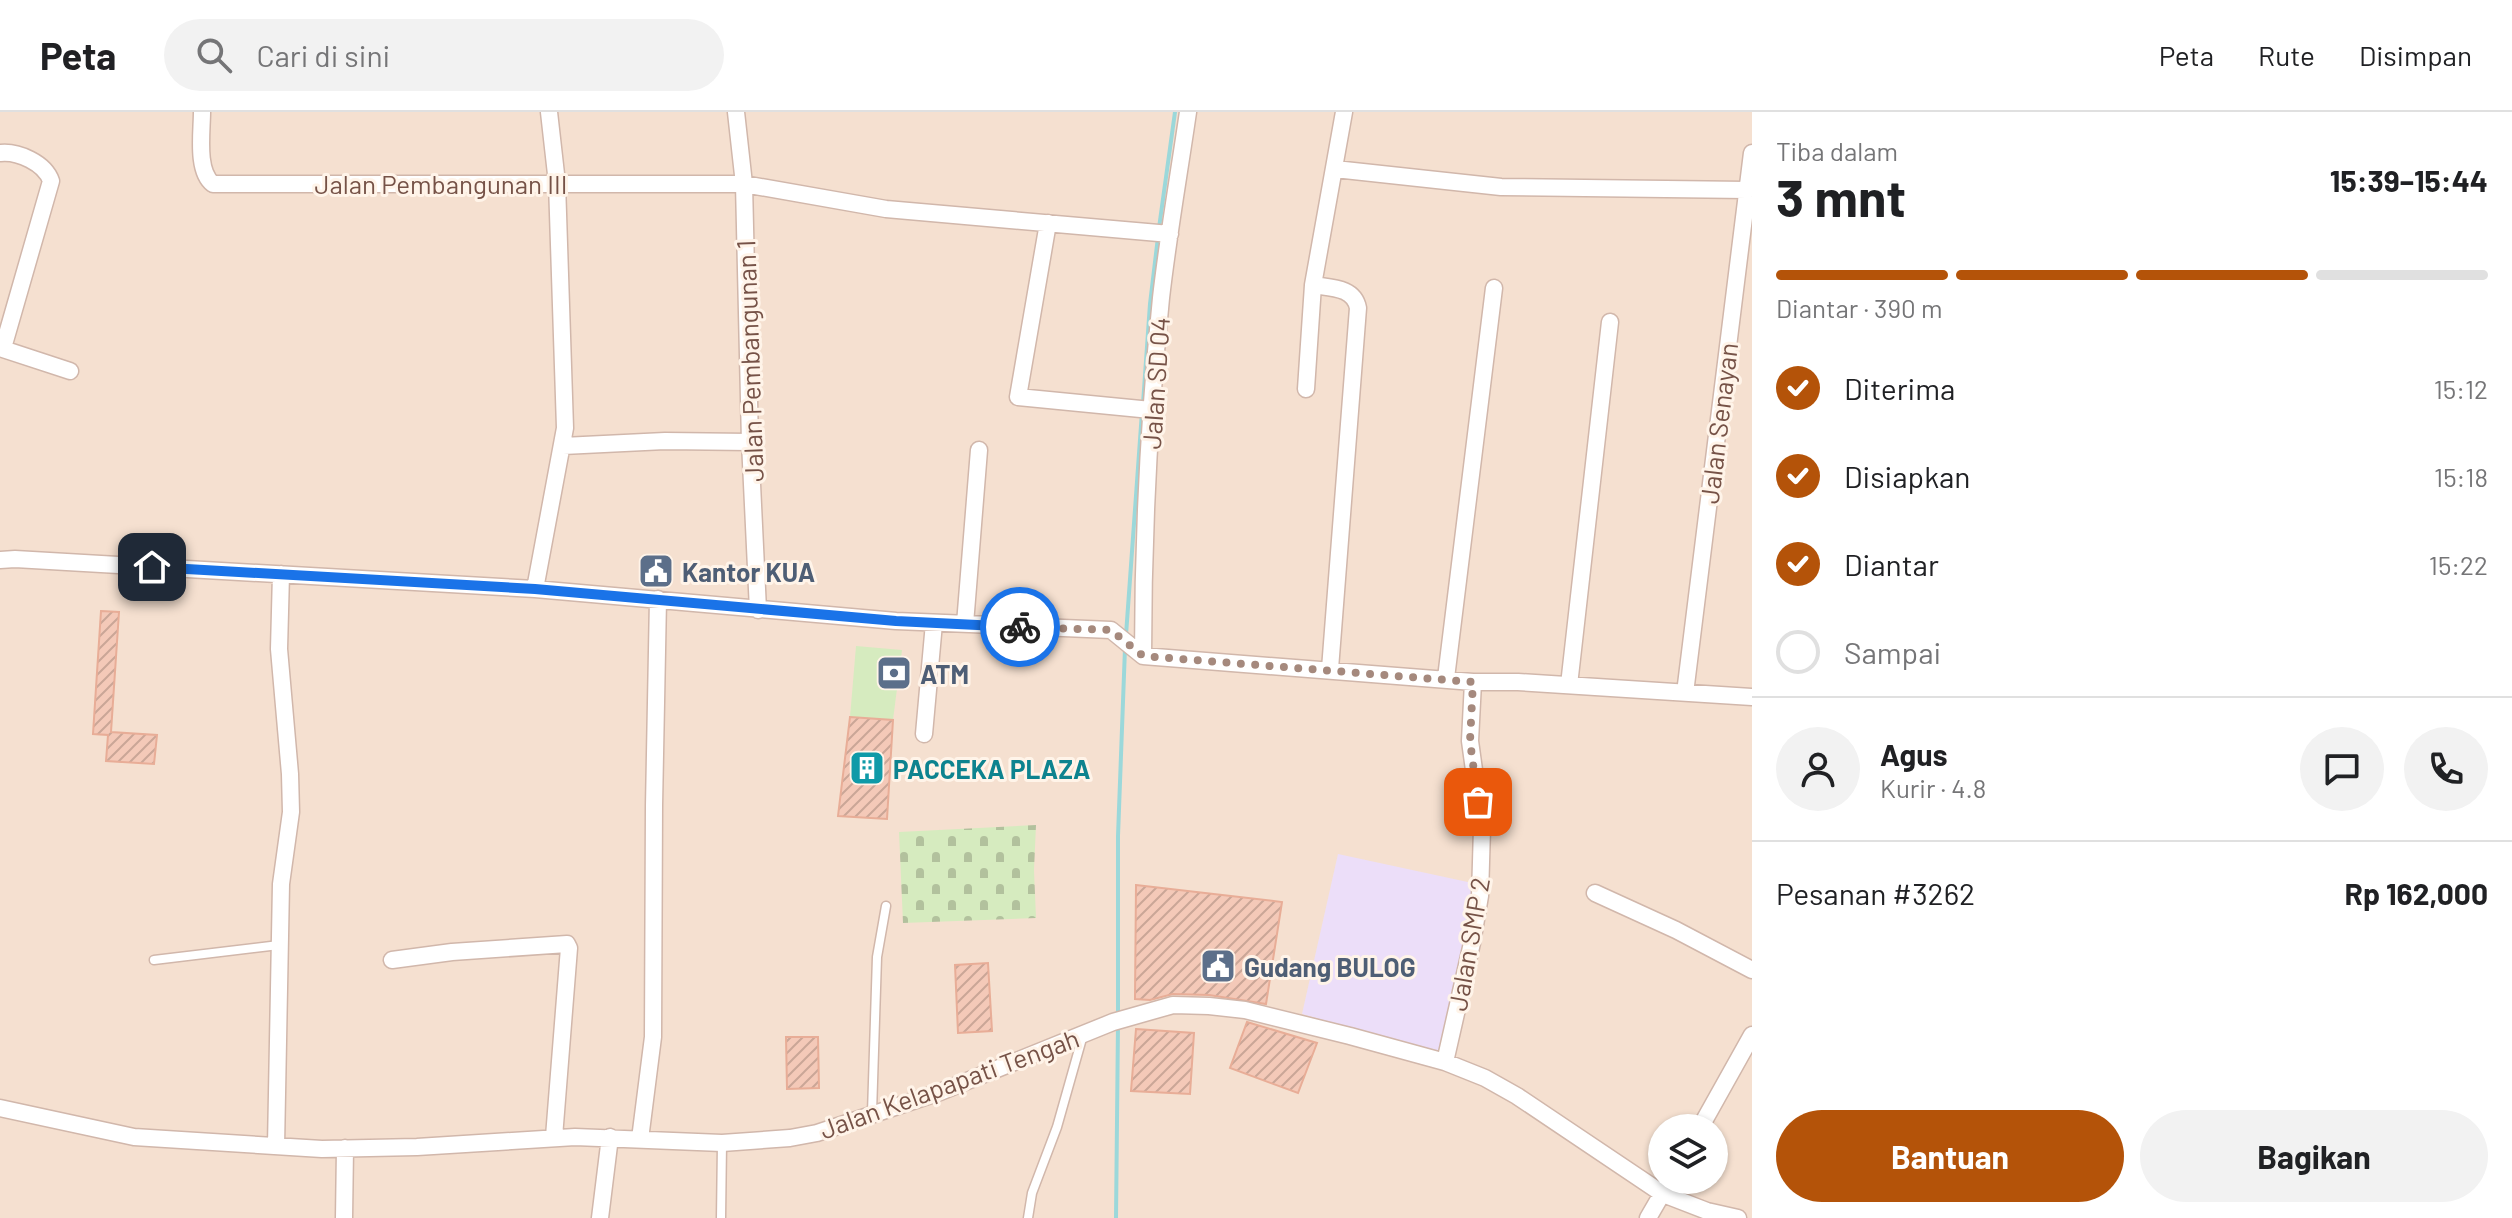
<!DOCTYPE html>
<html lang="id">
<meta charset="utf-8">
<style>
body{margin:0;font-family:Barlow,sans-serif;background:#f2f2f2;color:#202124;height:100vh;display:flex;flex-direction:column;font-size:30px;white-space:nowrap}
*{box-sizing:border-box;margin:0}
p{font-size:26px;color:#757577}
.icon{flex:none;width:44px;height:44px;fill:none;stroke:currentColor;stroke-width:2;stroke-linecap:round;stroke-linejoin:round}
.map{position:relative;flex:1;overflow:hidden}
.drawer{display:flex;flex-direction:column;background:#fff;width:760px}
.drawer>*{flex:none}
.controls{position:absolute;left:1648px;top:1002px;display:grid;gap:16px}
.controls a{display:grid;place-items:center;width:80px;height:80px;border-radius:50%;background:#fff;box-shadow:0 2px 6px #0004;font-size:40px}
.pin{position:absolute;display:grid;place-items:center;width:68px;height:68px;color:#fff;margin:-34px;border-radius:16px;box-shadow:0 4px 12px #0006}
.courier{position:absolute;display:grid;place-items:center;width:80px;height:80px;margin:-40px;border:6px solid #1a73e8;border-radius:50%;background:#fff;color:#222;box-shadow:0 2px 10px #0007}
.overview em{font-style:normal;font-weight:700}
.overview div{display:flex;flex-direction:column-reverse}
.overview{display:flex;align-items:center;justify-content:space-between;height:136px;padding:0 24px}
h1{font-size:52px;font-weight:700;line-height:60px}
.bar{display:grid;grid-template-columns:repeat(4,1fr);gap:12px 8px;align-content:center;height:96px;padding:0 24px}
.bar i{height:10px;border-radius:6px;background:#e0e0e0}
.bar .current{background:#b45309}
.bar p{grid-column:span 4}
.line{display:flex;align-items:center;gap:20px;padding:0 24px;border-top:2px solid #e0e0e0}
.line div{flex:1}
.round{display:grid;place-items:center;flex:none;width:84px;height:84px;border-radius:42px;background:#f2f2f2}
ol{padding:0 24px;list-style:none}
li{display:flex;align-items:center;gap:24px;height:88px}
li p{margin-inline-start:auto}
li .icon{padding:8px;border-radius:50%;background:#b45309;color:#fff;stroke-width:4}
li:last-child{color:#757577}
li i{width:44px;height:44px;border:4px solid #e0e0e0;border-radius:50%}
.primary-button{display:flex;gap:16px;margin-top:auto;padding:16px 24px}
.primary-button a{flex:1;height:92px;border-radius:48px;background:#b45309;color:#fff;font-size:32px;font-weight:700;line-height:92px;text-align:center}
.primary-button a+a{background:#f2f2f2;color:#202124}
header{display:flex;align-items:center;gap:48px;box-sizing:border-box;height:112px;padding:0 40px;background:#fff;border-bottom:2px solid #e0e0e0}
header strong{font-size:38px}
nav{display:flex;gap:44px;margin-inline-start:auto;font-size:28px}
.search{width:560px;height:72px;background:#f2f2f2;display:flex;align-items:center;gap:20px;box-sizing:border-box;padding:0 28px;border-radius:44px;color:#757577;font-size:30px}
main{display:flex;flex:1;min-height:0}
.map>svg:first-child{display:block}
</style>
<header>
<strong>Peta</strong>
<div class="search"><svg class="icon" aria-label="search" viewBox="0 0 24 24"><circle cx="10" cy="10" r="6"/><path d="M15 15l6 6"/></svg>Cari di sini</div>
<nav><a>Peta</a><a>Rute</a><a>Disimpan</a></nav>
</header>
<main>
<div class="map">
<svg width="1752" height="1106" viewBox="0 0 1752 1106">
<defs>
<pattern id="cemetery-stones" width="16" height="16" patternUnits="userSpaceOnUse" patternTransform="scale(2)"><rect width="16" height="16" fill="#d6ebbf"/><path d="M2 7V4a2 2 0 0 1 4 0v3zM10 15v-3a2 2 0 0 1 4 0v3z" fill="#b2c19d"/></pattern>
<pattern id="building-hatch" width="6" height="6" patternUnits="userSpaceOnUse" patternTransform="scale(2)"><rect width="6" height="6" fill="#f4c9b8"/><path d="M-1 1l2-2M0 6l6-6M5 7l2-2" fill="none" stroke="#caa697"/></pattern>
</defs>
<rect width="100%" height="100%" fill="#fdefe2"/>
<!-- residential -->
<path fill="#f5e0d0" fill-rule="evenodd" d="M0,0H1752V1106H0ZM1662,1016H1714V1068H1662Z"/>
<!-- education -->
<path fill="#ecdef9" d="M1338,742L1477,772L1439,941L1302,902Z"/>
<!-- green -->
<path fill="#d6ebbf" d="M856,534L902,538L893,608L850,605Z"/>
<!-- cemetery -->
<path fill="url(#cemetery-stones)" d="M1036,713L1034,758L1036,806L903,811L899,720Z"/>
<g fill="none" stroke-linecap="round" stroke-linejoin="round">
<!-- stream -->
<path stroke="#9bd8da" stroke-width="4" d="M1159,116L1175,0
M1143,292L1150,192L1158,125
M1126,523L1142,300
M1118,903V724L1125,536
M1116,1106L1118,912"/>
</g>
<!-- building -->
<path fill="url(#building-hatch)" stroke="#e8ad97" stroke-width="2" d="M101,499L119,500L111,620L157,623L154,652L106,649L108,623L93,622Z
M850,605L893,608L887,707L838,704Z
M1136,773L1282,790L1266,892L1209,883L1173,882L1150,888L1135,887Z
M988,851L992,919L958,921L955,853Z
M1247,910L1317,931L1298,981L1230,956Z
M1136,917L1194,921L1190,982L1131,979Z
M786,925H818L819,976L787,977Z"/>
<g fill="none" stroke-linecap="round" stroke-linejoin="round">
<defs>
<path id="lane" d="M154,848L279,833
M872,1001L877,845L886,794
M721,1106L722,1031
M1028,1106L1032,1081L1057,1015L1083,923"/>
<path id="street" d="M202,0C202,20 196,59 213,72H744L886,97L1170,122
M736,0L744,72L750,330L758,498
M0,41C18,39 45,51 51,69L3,236
M1335,57L1501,75L1747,78
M1048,111L1018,285L1151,298
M1313,173C1331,176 1354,175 1358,196L1330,557
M0,236L70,259
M1306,277L1313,173L1344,0
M563,334L665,329L750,330
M0,448L15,447L535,477L896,509L1111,518L1143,544L1473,570H1518L1752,585
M535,477L565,316L557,71L549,0
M965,512L979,338
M1143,544C1143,424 1149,305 1161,186C1168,124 1179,62 1188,0
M1446,566L1494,176
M1569,573L1610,210
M1685,581L1752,41
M924,622L934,511
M1595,781L1676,818L1752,858
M392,848L452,840L567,832L569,836L554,1025
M1445,950L1472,831L1480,784L1482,716L1470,629L1473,570
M0,996L134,1025L322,1037L417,1035L575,1025L722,1031L790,1026L817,1021L940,980L1113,910L1173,893L1209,894L1245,898L1350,924L1445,950L1485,966L1517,984L1663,1082L1707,1099L1738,1106
M1700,1016L1752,923
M640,1027L653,925L654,694L658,487
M276,1034L281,772L291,700L290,662L279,537L281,462
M344,1106L345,1036
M600,1106L610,1025
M1648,1106L1670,1068"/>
</defs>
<!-- lane casing -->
<use href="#lane" stroke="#d1b7ab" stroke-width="11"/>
<!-- street casing -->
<use href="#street" stroke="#d1b7ab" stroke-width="19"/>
<!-- lane -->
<use href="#lane" stroke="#fff" stroke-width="8"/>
<!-- street -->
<use href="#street" stroke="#fff" stroke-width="16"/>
</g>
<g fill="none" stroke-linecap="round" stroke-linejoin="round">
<!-- done -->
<path stroke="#a5897d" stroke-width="8" stroke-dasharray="0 14.4" d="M1020,515L1111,518L1143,544L1473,570L1470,629L1478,690"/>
<!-- route -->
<path stroke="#1a73e8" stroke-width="10" d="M152,455L535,477L896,509L1020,515"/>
</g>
<!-- icons -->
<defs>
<symbol id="civic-square" viewBox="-11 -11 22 22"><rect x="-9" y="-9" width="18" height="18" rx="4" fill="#5c6f8a" stroke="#fff4e9"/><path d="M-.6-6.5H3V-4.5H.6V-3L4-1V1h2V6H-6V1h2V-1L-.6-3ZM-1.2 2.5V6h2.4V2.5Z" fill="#fff"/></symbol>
<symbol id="bank-square" viewBox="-11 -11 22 22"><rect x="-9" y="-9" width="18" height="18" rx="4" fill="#5c6f8a" stroke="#fff4e9"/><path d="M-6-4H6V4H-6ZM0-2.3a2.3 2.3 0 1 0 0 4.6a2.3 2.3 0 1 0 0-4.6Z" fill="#fff"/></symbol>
<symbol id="building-square" viewBox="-11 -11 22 22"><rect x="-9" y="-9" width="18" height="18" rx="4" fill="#0f9aa8" stroke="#fff4e9"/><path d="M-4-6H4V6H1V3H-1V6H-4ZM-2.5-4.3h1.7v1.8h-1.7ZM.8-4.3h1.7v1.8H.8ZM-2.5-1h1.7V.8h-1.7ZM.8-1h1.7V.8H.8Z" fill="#fff"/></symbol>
</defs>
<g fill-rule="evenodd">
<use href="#civic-square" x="636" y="439" width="40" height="40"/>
<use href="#bank-square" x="874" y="541" width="40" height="40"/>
<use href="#building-square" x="847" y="636" width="40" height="40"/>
<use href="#civic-square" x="1198" y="834" width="40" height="40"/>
</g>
<g text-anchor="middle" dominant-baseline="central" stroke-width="6" stroke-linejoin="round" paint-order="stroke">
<!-- street labels -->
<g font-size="26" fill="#765247" stroke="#fff4e9">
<text x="441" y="71">Jalan Pembangunan III</text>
<text transform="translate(749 249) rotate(-92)">Jalan Pembangunan 1</text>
<text transform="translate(1155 271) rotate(-86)">Jalan SD 04</text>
<text transform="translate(1718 311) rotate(-83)">Jalan Senayan</text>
<text transform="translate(1468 832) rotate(-80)">Jalan SMP 2</text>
<text transform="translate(949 971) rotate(-20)">Jalan Kelapapati Tengah</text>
</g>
<!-- service labels -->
<g font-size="26" font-weight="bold" fill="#4e5e75" stroke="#fff4e9" text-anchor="start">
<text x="682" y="459">Kantor KUA</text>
<text x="920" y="561">ATM</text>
<text x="1244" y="854">Gudang BULOG</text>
</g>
<!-- culture labels -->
<g font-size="26" font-weight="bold" fill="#0d838f" stroke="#fff4e9" text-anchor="start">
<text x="893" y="656">PACCEKA PLAZA</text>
</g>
</g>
</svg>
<div class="controls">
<a><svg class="icon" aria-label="layers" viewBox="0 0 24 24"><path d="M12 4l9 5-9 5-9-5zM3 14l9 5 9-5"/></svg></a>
</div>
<div class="pin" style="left:1478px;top:690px;background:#ea580c"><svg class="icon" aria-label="bag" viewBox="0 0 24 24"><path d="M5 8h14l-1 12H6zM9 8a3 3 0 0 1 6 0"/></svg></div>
<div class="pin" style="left:152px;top:455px;background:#1f2937"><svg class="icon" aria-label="home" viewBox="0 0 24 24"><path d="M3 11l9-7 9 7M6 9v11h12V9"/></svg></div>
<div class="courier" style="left:1020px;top:515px"><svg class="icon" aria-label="bike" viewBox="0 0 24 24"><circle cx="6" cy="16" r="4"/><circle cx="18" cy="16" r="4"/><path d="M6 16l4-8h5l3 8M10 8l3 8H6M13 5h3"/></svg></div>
</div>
<section class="drawer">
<div class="overview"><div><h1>3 mnt</h1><p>Tiba dalam</p></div><em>15:39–15:44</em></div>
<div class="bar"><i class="current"></i><i class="current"></i><i class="current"></i><i></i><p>Diantar · 390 m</p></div>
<ol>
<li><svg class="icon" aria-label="check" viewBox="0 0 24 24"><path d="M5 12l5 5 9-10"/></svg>Diterima<p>15:12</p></li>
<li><svg class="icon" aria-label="check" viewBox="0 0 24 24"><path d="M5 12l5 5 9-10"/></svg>Disiapkan<p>15:18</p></li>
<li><svg class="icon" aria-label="check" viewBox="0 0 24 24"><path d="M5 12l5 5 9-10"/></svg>Diantar<p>15:22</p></li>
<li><i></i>Sampai</li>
</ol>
<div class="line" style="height:144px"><a class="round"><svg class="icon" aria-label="person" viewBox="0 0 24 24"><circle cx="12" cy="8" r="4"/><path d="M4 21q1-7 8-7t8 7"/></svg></a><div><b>Agus</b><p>Kurir · 4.8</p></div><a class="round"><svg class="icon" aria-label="chat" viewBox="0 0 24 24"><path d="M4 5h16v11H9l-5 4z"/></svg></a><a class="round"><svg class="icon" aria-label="phone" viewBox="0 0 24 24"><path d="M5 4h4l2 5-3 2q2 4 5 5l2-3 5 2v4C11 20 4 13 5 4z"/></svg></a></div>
<div class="line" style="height:104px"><div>Pesanan #3262</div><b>Rp 162,000</b></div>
<div class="primary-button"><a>Bantuan</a><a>Bagikan</a></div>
</section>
</main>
